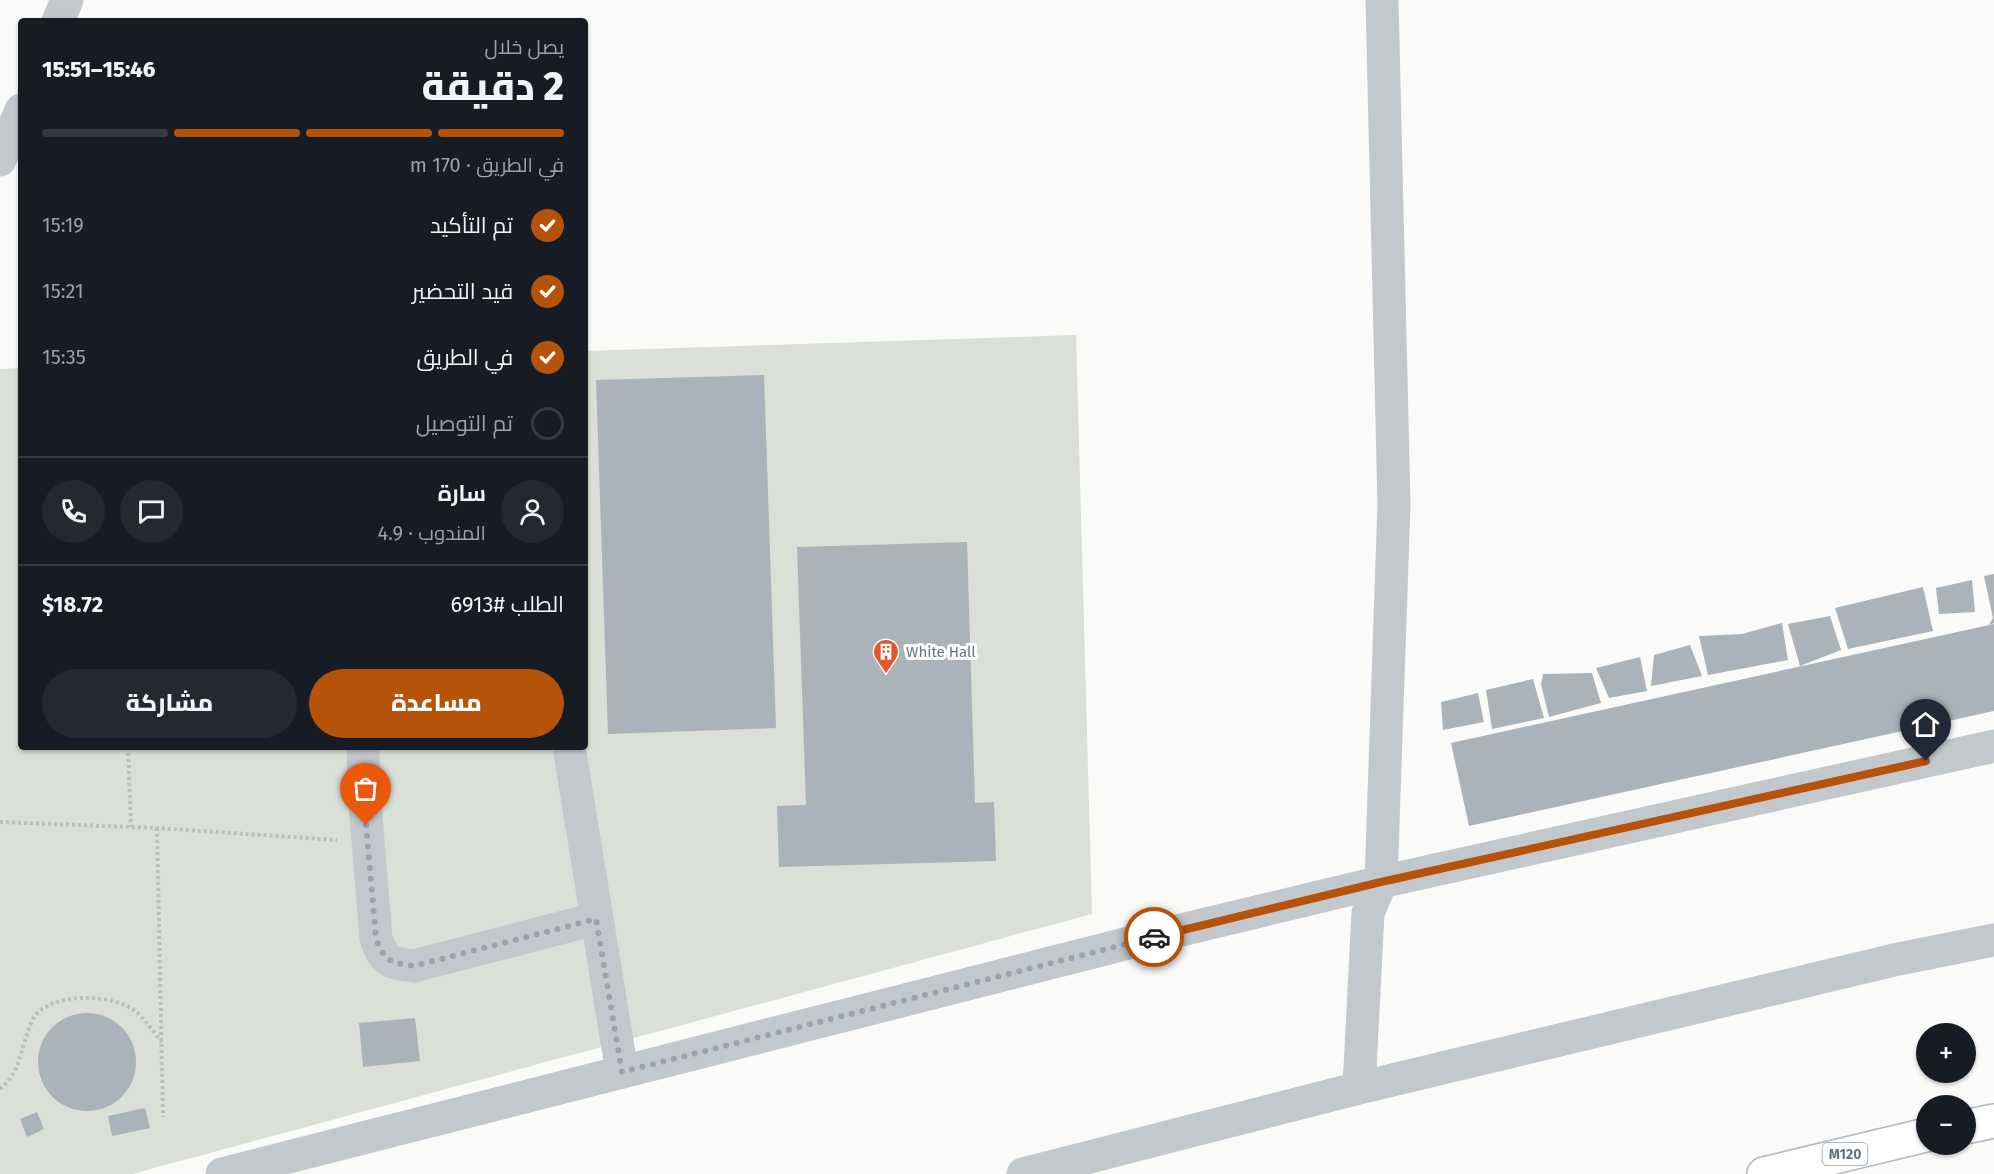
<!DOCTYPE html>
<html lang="ar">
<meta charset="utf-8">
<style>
body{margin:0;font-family:"Fira Sans",Cairo,sans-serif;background:#242831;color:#f1f3f6;direction:rtl;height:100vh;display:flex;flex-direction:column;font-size:22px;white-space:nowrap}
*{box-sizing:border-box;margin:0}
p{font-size:20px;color:#9ea1a6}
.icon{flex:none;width:33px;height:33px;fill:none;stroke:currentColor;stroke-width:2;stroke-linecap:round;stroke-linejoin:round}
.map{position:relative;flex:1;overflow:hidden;direction:ltr}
.sheet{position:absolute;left:18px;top:18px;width:570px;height:732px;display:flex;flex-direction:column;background:#171b24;border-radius:6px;box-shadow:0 2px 4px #0004;direction:rtl}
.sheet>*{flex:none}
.controls{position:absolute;left:1916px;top:1023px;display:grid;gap:12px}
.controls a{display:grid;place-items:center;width:60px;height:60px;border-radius:50%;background:#171b24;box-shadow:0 2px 4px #0004;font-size:30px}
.pin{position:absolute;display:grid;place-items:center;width:51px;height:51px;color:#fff;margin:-62px -26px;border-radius:50% 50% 50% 0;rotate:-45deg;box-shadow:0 0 6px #0007}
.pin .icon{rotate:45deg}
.courier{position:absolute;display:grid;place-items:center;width:60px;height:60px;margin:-30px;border:4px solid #b45309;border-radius:50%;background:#fff;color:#222;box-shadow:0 2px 8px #0007}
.head em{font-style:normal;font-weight:800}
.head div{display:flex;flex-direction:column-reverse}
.head{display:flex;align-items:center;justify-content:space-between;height:102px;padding:0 24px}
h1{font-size:39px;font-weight:800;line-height:45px}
.bar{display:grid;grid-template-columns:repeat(4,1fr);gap:9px 6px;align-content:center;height:72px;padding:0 24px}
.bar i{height:8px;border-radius:4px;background:#363941}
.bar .current{background:#b45309}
.bar p{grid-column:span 4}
.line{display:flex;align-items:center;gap:15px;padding:0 24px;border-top:2px solid #363941}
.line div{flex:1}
.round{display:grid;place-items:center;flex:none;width:63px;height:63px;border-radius:32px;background:#242831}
ol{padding:0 24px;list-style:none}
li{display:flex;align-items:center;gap:18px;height:66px}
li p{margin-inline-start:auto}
li .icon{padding:6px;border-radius:50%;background:#b45309;color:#fff;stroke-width:4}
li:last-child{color:#9ea1a6}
li i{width:33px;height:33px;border:3px solid #363941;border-radius:50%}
.button{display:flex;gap:12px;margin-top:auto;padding:12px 24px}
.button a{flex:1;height:69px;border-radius:36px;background:#b45309;color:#fff;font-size:24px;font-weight:800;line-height:69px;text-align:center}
.button a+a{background:#242831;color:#f1f3f6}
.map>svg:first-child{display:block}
</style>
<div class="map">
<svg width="1994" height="1174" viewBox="0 0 1994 1174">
<rect width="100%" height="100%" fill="#fafaf8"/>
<!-- green -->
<path fill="#dadfd7" d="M1076,335L1092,914L132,1174H0V369L21,368V747H585V351Z"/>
<!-- building -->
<path fill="#aab3b9" d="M764,375L776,728L608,734L596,380Z
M967,542L975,803L994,802L996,861L779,867L777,806L806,805L797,547Z
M1994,574V623L1989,625L1993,618L1984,576Z
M1972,580L1975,612L1939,614L1936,588Z
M1923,587L1933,631L1848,649L1835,608Z
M1830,616L1841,650L1800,666L1788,624Z
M1782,623L1788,660L1708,675L1699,636L1742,634Z
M1994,624V711L1469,826L1451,743Z
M1690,645L1702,676L1651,686L1654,655Z
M1640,657L1647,691L1609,698L1596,668Z
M1592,673L1601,703L1549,717L1541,684L1543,674Z
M1533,679L1544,718L1492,729L1486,690Z
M1478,693L1484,722L1443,730L1441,702Z
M38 1062a49 49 0 1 1 98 0a49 49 0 1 1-98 0Z
M415,1018L420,1061L363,1067L359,1023Z
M145,1108L150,1128L112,1136L108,1116Z
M37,1112L44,1129L27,1137L20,1119Z"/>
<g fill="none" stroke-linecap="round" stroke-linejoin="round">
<defs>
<path id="highway" d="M1965,1127L1994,1121
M1764,1174L1926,1135"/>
</defs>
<!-- highway casing -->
<use href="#highway" stroke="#b4b9bd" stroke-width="36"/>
<!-- path -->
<path stroke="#bbbfc2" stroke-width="4" stroke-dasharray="3 3" stroke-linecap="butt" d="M128,747L131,827
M0,822L157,828L337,840
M157,828L163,1117
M0,1089C22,1071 21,1043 33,1019C47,992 113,993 135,1011C145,1019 153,1032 162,1042"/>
<!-- minor -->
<path stroke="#c3c8cc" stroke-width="33" d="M58,21L67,0
M0,160L21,110
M363,747L364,792L376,938C384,962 390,963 414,966L595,919
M569,747L622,1072
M1359,1088L1368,913L1381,882L1394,504L1382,0
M222,1174L1156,936L1381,882L1994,746
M1023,1174L1359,1088L1894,960L1994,940"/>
<!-- highway -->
<use href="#highway" stroke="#fff" stroke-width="33"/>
</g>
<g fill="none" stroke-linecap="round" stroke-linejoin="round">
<!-- done -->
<path stroke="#99a4ac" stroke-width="6" stroke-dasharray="0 10.8" d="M366,825L376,938C384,961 390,963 414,966L596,919L622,1072L1154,937"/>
<!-- route -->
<path stroke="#b45309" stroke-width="8" d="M1154,937L1381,882L1926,761"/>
</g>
<!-- icons -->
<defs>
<symbol id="building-pin" viewBox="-11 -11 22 30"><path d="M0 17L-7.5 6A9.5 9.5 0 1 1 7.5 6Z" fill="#e4572e" stroke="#fff"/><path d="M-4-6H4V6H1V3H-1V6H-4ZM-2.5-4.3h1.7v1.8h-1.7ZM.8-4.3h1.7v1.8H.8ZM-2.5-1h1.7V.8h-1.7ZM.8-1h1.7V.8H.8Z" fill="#fff"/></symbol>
</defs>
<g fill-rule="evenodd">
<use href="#building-pin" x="871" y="637" width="30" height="40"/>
</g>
<g text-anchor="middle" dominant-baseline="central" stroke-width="6" stroke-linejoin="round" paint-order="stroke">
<!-- shield labels -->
<rect fill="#fff" stroke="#939fa8" stroke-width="1.5" x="1822.5" y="1143" width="45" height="22" rx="4.5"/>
<g font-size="14" font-weight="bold" fill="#657683">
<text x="1845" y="1154">M120</text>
</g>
<!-- poi labels -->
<g font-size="15" fill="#657683" stroke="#fff" text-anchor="start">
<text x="906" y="652">White Hall</text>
</g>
</g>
</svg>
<div class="controls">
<a>+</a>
<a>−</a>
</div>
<div class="pin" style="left:366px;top:825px;background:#ea580c"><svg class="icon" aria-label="bag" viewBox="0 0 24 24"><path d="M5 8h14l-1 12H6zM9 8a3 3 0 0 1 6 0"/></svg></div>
<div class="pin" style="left:1926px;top:761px;background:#1f2937"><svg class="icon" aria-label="home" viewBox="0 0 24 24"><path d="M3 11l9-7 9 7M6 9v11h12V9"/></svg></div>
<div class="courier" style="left:1154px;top:937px"><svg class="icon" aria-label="car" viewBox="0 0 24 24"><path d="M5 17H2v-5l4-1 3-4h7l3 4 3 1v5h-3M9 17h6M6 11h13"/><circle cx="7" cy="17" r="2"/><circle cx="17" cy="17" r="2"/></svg></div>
<section class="sheet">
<div class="head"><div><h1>2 دقيقة</h1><p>يصل خلال</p></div><em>15:46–15:51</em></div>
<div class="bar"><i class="current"></i><i class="current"></i><i class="current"></i><i></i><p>في الطريق · 170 m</p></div>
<ol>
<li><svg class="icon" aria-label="check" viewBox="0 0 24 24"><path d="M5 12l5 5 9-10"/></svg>تم التأكيد<p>15:19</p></li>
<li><svg class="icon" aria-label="check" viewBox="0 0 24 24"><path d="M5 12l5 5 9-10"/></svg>قيد التحضير<p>15:21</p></li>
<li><svg class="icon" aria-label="check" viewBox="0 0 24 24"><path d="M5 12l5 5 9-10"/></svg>في الطريق<p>15:35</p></li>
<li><i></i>تم التوصيل</li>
</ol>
<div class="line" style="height:108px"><a class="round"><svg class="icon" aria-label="person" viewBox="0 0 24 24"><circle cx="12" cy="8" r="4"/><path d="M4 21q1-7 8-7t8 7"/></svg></a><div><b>سارة</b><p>المندوب · 4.9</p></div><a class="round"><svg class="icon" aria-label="chat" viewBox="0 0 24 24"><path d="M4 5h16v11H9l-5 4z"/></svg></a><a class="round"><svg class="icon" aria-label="phone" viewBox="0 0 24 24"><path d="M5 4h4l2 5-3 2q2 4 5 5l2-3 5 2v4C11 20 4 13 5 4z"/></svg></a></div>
<div class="line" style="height:78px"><div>الطلب #6913</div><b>$18.72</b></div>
<div class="button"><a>مساعدة</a><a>مشاركة</a></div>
</section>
</div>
